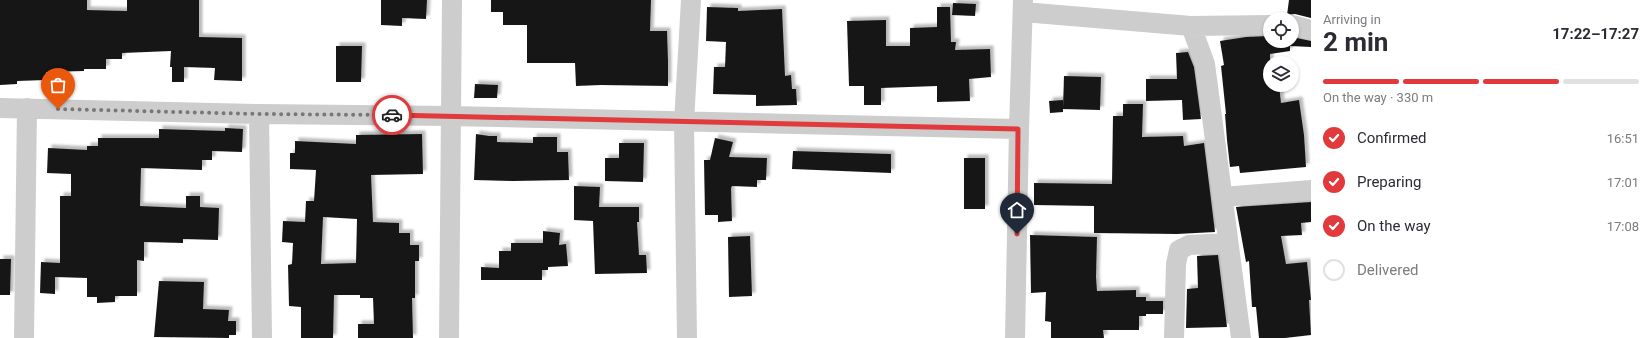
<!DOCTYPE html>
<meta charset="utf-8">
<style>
body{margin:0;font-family:Roboto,sans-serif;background:#f7f7f7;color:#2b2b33;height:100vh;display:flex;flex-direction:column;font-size:15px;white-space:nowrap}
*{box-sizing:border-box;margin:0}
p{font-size:13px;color:#7c7c81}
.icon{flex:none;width:22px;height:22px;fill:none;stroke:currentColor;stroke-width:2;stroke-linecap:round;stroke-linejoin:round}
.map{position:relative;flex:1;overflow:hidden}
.side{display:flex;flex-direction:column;background:#fff;width:340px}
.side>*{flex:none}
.controls{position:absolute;left:1263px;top:12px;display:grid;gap:8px}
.controls a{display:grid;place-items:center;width:36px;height:36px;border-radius:50%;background:#fff;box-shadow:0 1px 3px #0004;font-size:20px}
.pin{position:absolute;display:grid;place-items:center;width:34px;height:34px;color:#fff;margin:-41px -17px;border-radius:50% 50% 50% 0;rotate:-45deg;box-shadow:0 0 4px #0007}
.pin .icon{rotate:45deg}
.courier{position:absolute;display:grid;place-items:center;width:40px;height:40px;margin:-20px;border:3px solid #e1393c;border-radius:50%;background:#fff;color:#222;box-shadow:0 1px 5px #0007}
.overview em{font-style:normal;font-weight:700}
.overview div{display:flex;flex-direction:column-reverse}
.overview{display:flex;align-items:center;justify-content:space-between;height:68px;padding:0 12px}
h1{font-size:26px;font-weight:700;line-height:30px}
.bar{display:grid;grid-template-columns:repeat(4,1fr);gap:6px 4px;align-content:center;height:48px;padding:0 12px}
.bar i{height:5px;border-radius:3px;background:#e1e1e2}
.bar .current{background:#e1393c}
.bar p{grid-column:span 4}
ol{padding:0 12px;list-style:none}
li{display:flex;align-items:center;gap:12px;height:44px}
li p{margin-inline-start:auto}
li .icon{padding:4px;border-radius:50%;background:#e1393c;color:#fff;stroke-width:4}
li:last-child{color:#7c7c81}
li i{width:22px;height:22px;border:2px solid #e1e1e2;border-radius:50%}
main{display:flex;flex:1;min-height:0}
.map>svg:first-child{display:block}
</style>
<main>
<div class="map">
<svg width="1311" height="338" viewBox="0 0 1311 338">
<defs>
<filter id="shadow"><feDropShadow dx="3.5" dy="-3.5" stdDeviation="1" flood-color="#0004"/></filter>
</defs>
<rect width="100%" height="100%" fill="#fff"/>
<!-- building -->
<path fill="#171717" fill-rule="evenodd" filter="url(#shadow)" d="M0,0H87V10L127,11V0H199V37L242,38V81L214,80L215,68L184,67V82H172V67H170L171,51L122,53V59H106V69H84V71L46,72V80L17,81V84L0,85Z
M381,0H427L426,19L402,18V26L381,25Z
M491,0H651L650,31H667L668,61V86L601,85L576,86L575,63H527V25H503V12H491Z
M1289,0H1311V18L1295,14L1287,15Z
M953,3L976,4L975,16L952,15Z
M707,7L738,8V11L782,9L785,76L791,75L792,89H796L797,105L756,106V95L713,94L714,67H725L726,42L706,41Z
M937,7H950L951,42H956L955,50L990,49L991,77L969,79L970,101L937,102V86L881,88V105H864V86H849L847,21L886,20V46H910V28L937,27Z
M1270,36V41H1292V37L1311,41V47L1290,46V51L1270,54V85H1279L1281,103L1299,100L1304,135L1306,167L1240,173L1239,166L1230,167L1227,140L1225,114H1226L1221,66L1224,65L1220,41L1246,37Z
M336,46H362L361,82H336Z
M1188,52L1194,67L1201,119L1183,120L1182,100L1146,101V79H1177L1176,53Z
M1064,76L1101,77L1100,110L1063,109V112L1050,113L1049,101L1063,100V108Z
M475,84L498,85L497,98H474Z
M1123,104H1143L1142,137L1183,136L1184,146L1204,143L1215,232L1177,234L1094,233V206L1034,205V183L1112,184L1113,116H1123Z
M225,128L243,129L242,152L212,151V160H202V170L141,168L140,206L186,208V196H200V207L219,208L218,240L183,239V243L144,242V261L137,260V296H115V302L97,303V297H87V278L55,277V294L40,293L41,262L60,263V196H71V174L47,173L48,148L87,150V146H98V138H159V129L225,131Z
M422,134L423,174L371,175L373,222L399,223V233H410V245H419V261H415V298H412L413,338H358V324H374L373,298H360V295H334L333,338H301V307L289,306L288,265L292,264L293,243L282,242L283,221L305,222L306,201H314L316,170L290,169V153H295V141L356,144V135ZM323,217L357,219L356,263L321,264Z
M476,134L489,136H497V142L533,143V137H557V152H568L569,180L513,181L474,180Z
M715,138L733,142L729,157L767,158L766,180H757V187L732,186L731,188L732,221L718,222V215H705L704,160H710Z
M619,143H644L643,182L605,181V158H619Z
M793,151L891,154V173L792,169Z
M964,158H985V209H964Z
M574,186L600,187L599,207H639V222H637L639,255H646L647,273L595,274L593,221L574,220Z
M1311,202V222L1301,223L1302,235L1281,236L1286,264L1307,262L1311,300H1309L1311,335L1285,338H1259L1256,307H1252L1249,261L1246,262L1236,207Z
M543,231L560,233L559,245L566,244L568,266L548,267V270H542V280H481V267L499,268V251H511V243H543Z
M1030,235L1097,237L1096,277L1097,291L1136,290V297H1146V301H1163V314H1146V316H1139V330H1103L1104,338H1051V322L1045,321L1046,292L1031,293Z
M750,236L752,296L729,297L728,237Z
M1218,255L1227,327L1186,328L1187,289L1198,288L1197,256Z
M0,259H11L10,295H0Z
M159,281L204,282L203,309L229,310L228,321H236V335H229V338L154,337Z"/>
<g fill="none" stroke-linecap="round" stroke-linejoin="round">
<!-- minor -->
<path stroke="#cdcdcd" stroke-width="20" d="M1023,12L1191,26L1270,25
M1292,25L1311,30
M1191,26L1205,64L1241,338
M0,108L259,114L450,116L1019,129
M259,114L262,338
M1222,197L1311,190
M24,338L27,108
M449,338L452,0
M687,338L684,122L691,0
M1015,338L1019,129L1023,0
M1174,338L1176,264L1179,250L1189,245L1228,243"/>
</g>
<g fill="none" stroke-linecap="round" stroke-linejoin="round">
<!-- done -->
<path stroke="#787878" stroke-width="4" stroke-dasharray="0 7.2" d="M58,109L258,114L392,115"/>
<!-- route -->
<path stroke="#e1393c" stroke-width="5" d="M392,115L1018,129L1017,234"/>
</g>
</svg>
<div class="controls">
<a><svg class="icon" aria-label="locate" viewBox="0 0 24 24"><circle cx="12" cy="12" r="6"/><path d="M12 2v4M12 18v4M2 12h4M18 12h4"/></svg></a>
<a><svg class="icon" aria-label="layers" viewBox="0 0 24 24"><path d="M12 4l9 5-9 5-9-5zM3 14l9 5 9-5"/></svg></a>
</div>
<div class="pin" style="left:58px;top:109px;background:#ea580c"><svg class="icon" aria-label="bag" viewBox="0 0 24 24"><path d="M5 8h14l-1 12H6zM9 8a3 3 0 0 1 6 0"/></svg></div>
<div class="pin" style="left:1017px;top:234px;background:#1f2937"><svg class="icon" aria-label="home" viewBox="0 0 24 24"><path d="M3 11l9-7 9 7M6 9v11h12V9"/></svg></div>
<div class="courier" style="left:392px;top:115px"><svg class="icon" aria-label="car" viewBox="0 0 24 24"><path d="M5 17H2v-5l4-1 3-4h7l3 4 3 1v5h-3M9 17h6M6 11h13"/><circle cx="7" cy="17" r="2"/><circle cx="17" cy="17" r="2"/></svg></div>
</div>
<section class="side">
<div class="overview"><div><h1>2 min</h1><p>Arriving in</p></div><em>17:22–17:27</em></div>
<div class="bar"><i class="current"></i><i class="current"></i><i class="current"></i><i></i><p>On the way · 330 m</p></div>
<ol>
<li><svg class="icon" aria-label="check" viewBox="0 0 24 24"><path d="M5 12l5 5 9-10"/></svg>Confirmed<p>16:51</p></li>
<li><svg class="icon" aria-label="check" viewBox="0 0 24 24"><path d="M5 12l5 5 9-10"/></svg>Preparing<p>17:01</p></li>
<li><svg class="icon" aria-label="check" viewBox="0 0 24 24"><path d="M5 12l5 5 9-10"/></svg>On the way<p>17:08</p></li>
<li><i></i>Delivered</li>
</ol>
</section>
</main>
